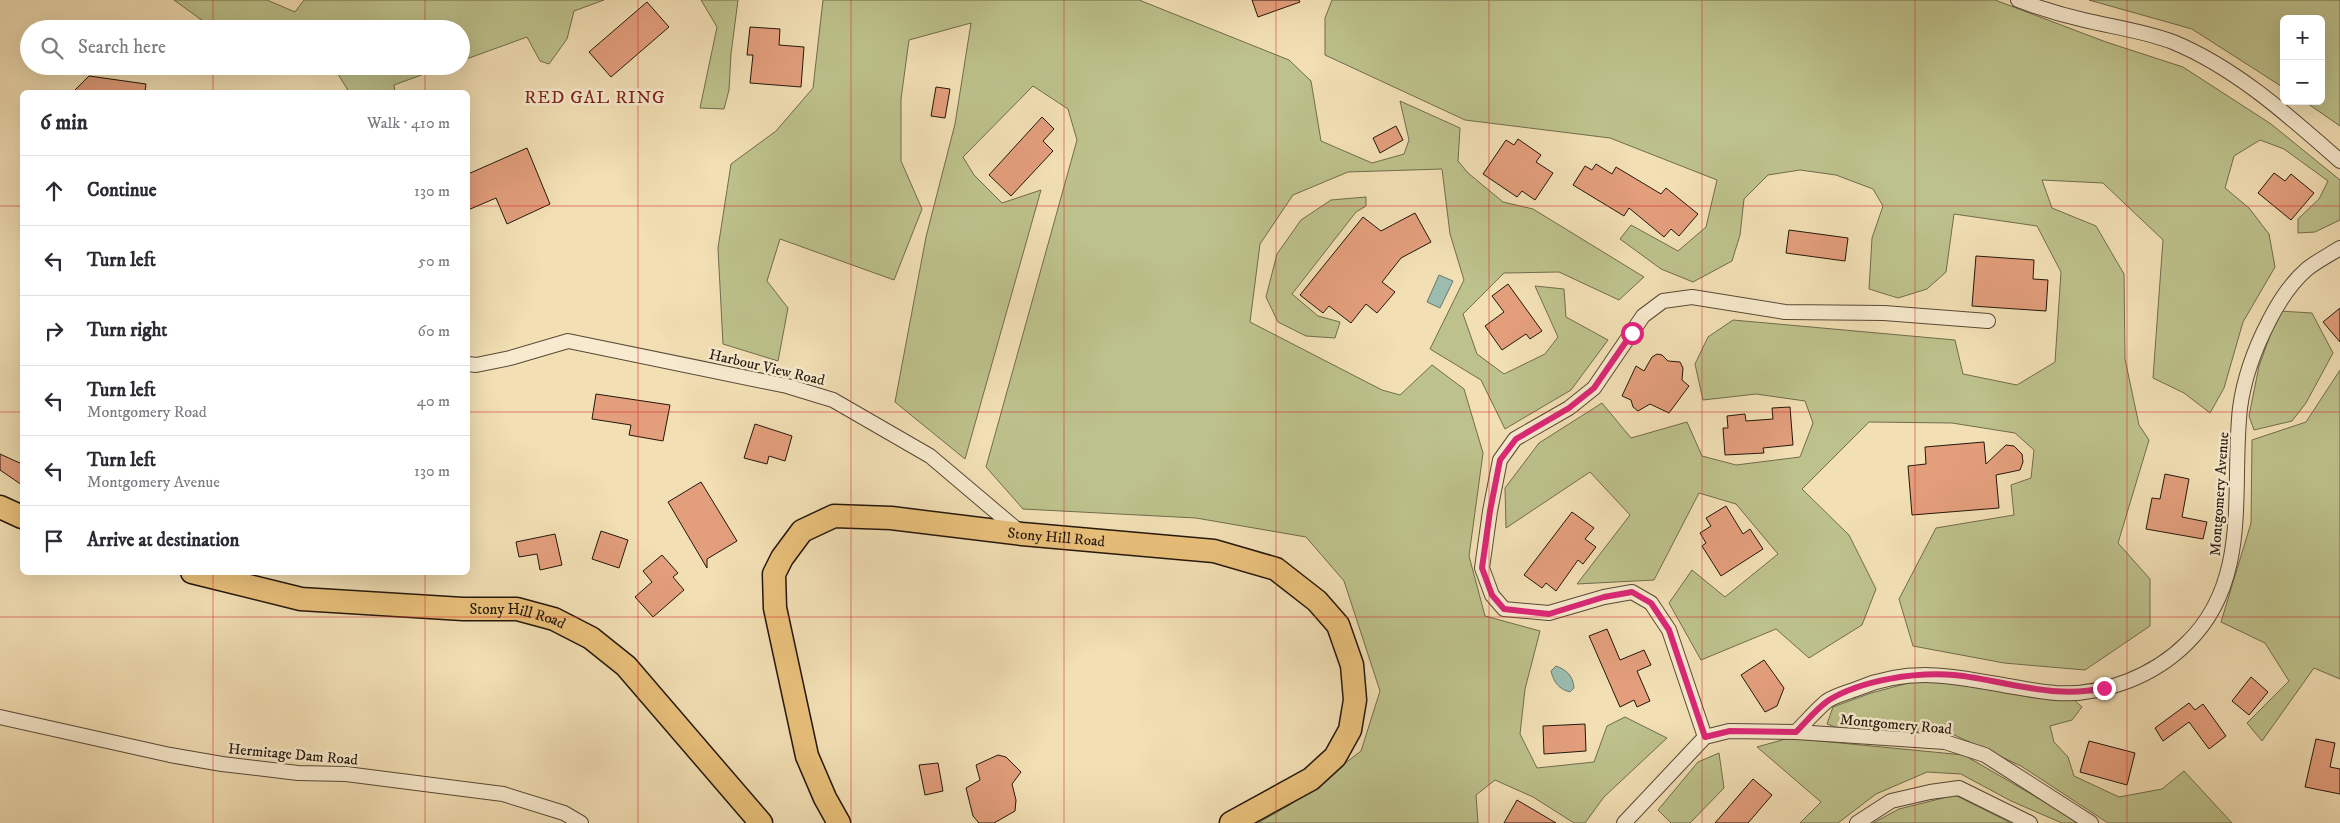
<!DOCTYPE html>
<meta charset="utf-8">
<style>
body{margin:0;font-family:"IM FELL DW Pica",serif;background:#f2f2f3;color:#2b2b33}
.controls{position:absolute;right:15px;top:15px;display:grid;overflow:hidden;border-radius:8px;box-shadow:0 5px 20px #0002}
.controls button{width:45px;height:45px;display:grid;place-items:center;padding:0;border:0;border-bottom:1px solid #e1e1e2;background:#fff;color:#2b2b33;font:25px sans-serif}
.stop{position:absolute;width:15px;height:15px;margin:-11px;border:4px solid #db2777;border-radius:50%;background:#fff}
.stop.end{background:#db2777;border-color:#fff;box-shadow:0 1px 5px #0008}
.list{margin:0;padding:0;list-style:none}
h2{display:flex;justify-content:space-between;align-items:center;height:65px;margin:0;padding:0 20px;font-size:21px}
h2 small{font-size:16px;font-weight:400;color:#7c7c81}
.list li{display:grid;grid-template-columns:32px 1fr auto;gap:15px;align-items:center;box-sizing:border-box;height:70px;padding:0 20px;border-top:1px solid #e1e1e2}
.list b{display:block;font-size:19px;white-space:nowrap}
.list p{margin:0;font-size:16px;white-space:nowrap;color:#7c7c81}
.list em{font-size:16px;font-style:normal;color:#7c7c81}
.icon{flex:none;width:28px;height:28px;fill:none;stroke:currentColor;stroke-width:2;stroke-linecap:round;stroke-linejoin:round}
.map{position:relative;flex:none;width:2340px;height:823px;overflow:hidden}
.search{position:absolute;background:#fff;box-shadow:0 5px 20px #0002;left:20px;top:20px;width:450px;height:55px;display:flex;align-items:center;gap:12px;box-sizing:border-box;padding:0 18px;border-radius:28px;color:#7c7c81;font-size:19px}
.panel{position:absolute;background:#fff;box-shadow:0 5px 20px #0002;left:20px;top:90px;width:450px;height:485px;border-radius:8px}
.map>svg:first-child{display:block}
.green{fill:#bdc18b;stroke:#706c4c}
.water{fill:#9bbcaf;stroke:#6b7a6e}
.building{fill:#e39e7c;stroke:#24170c}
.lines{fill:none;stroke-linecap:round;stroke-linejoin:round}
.minor-casing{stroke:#584936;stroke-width:16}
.primary-casing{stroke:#24170c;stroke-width:25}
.minor{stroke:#f7eace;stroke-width:14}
.primary{stroke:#e9c07a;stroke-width:22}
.route{stroke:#db2777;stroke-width:6}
.grid{fill:none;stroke:#d62828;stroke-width:1;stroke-opacity:0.55}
.labels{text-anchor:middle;stroke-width:5;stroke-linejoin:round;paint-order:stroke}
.street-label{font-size:15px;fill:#24170c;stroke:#f7eace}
.quarter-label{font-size:18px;letter-spacing:1px;fill:#7a1f14;stroke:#f7eace}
</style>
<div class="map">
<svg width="2340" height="823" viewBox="0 0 2340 823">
<rect width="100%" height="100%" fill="#f2dfb4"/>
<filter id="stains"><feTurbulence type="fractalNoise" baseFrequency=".004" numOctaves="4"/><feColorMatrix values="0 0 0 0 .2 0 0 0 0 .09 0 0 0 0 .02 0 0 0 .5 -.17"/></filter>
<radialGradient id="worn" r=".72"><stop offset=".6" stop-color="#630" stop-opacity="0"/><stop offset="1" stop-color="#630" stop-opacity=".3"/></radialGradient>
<g class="green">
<path d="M 174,0 L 267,0 L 295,12 L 304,0 L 604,0 L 574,11 L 567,39 L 549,64 L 540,61 L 527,37 L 461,61 L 461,29 L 299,29 L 297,26 L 289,29 L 214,29 Z"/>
<path d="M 701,0 L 738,0 L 731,54 L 729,90 L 724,109 L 700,108 L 717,27 Z"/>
<path d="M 823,0 L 1139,0 L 1289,60 L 1311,81 L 1321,141 L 1372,163 L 1404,154 L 1409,140 L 1400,101 L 1460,128 L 1458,161 L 1468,173 L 1503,202 L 1533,209 L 1644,277 L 1619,300 L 1559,272 L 1504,273 L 1463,314 L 1477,354 L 1504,374 L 1545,354 L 1558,337 L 1535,286 L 1564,289 L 1566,317 L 1608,340 L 1571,390 L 1505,429 L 1481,380 L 1430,349 L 1464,280 L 1450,234 L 1442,169 L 1348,172 L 1293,195 L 1260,244 L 1250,322 L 1382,390 L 1400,395 L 1432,365 L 1464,389 L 1483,453 L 1469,556 L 1485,616 L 1540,631 L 1525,689 L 1520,734 L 1537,768 L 1594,762 L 1607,726 L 1625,717 L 1667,738 L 1604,797 L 1585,823 L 1574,823 L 1533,797 L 1495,780 L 1476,795 L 1478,823 L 1258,823 L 1291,804 L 1361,751 L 1380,691 L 1344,581 L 1306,537 L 1196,518 L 1023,509 L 986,467 L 1077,140 L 1068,109 L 1033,86 L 963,157 L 974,175 L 1002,203 L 1041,190 L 965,459 L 895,402 L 926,237 L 955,124 L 971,23 L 909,40 L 901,99 L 901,161 L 922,209 L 894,280 L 780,239 L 767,281 L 788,308 L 778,361 L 723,344 L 718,248 L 731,164 L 776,131 L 813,88 Z"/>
<path d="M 1332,0 L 1995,0 L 2106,42 L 2183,67 L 2271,124 L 2340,180 L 2340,220 L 2315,232 L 2298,233 L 2298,219 L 2319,199 L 2328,181 L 2284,149 L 2260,140 L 2234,156 L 2225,188 L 2249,208 L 2269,234 L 2275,267 L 2243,322 L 2224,388 L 2210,413 L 2184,393 L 2153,378 L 2163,240 L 2103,183 L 2042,180 L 2052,208 L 2096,226 L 2124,274 L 2125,359 L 2139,425 L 2149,440 L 2118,543 L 2150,579 L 2150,626 L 2085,670 L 2004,663 L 1913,646 L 1899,599 L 1936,528 L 2014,515 L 2011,485 L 2031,478 L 2034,450 L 2015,433 L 1952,423 L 1869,422 L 1802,489 L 1849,535 L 1876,589 L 1862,625 L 1809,658 L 1776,629 L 1701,660 L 1669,603 L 1692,570 L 1725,597 L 1778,554 L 1736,504 L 1699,493 L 1654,580 L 1577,584 L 1630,515 L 1590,472 L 1506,528 L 1505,488 L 1539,443 L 1602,403 L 1631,438 L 1687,422 L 1702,456 L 1736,465 L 1800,457 L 1813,423 L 1805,401 L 1756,394 L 1703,400 L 1695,364 L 1708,337 L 1733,320 L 1955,340 L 1963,374 L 2017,385 L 2055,362 L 2061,272 L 2037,226 L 1954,214 L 1946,272 L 1927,289 L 1898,298 L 1869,289 L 1872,238 L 1883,206 L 1873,189 L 1836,175 L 1800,170 L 1768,175 L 1744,199 L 1740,235 L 1732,261 L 1693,282 L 1661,269 L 1620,239 L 1631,225 L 1678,251 L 1706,227 L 1717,180 L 1610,138 L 1465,120 L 1325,55 L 1325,18 Z"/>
<path d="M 2089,0 L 2340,0 L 2340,126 L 2304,101 L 2321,101 L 2321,19 L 2284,19 L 2284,88 L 2192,29 Z"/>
<path d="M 333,66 L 446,66 L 394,85 L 395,92 L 349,92 Z"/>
<path d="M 1366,197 L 1366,206 L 1356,212 L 1292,294 L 1318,316 L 1340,322 L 1335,338 L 1306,336 L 1278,322 L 1266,297 L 1277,254 L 1301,220 L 1331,200 Z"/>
<path d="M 2279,311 L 2312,313 L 2333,353 L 2306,403 L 2292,421 L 2254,430 L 2249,416 L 2259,366 Z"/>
<path d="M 2340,370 L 2340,679 L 2314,668 L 2262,741 L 2247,723 L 2289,681 L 2265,643 L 2221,622 L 2251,523 L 2252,440 L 2306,422 Z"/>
<path d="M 1920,680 L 2073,699 L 2082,707 L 2072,720 L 2050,726 L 2054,742 L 2068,757 L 2074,776 L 2119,797 L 2162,789 L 2184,771 L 2232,823 L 2108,823 L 2021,766 L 1948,732 L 1841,729 L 1827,724 L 1833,707 L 1871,693 Z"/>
<path d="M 1789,738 L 1964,755 L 2081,823 L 2062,823 L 2011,801 L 1961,774 L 1927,772 L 1876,794 L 1838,823 L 1800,823 L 1821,802 L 1757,747 Z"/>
<path d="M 1719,753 L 1724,788 L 1690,823 L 1671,823 L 1658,810 L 1698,762 Z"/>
<path d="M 1955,795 L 2011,823 L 1873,823 L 1899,809 Z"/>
</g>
<g class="water">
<path d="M 1439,275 L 1453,281 L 1440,308 L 1427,302 Z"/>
<path d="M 1556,666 C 1567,670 1573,676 1574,688 L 1570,692 C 1559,689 1554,683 1551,671 Z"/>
</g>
<g class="building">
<path d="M 1252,0 L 1299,0 L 1300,2 L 1258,17 Z"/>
<path d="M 647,2 L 669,27 L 611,77 L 589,52 Z"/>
<path d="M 750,27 L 780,29 L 779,45 L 804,47 L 801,87 L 750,83 L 753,55 L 747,55 Z"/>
<path d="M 89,76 L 146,84 L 145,92 L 73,92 Z"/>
<path d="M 936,87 L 950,89 L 945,118 L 931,116 Z"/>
<path d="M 1042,117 L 1054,129 L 1043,141 L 1053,151 L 1011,196 L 989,175 Z"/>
<path d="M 1396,126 L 1403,140 L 1380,153 L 1373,138 Z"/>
<path d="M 1518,139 L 1541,155 L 1536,162 L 1553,173 L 1535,200 L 1522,191 L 1517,197 L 1483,174 L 1506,140 L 1514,145 Z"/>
<path d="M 527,148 L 550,204 L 507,224 L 496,198 L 468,210 L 468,174 Z"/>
<path d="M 1596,164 L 1612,174 L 1616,167 L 1661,194 L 1666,188 L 1698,214 L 1679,236 L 1671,229 L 1664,237 L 1629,208 L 1624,216 L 1573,185 L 1585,166 L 1592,170 Z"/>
<path d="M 2274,173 L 2285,181 L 2291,174 L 2314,193 L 2291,220 L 2258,193 Z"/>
<path d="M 1415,213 L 1431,242 L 1401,258 L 1382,282 L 1395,292 L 1377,313 L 1366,304 L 1351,323 L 1329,306 L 1323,313 L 1300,295 L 1363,217 L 1381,231 Z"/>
<path d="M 1789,230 L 1848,238 L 1845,261 L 1786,253 Z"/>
<path d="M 1976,256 L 2034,260 L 2033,279 L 2048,280 L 2046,311 L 1972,306 Z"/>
<path d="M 1508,284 L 1542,331 L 1530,339 L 1526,334 L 1502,350 L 1485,326 L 1504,312 L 1492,296 Z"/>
<path d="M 2340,308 L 2340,342 L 2323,322 Z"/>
<path d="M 1657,354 L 1662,355 L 1668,361 L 1680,362 L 1683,368 L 1682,380 L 1689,386 L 1669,413 L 1650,404 L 1638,411 L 1633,407 L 1631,400 L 1622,396 L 1636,366 L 1644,371 L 1652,357 Z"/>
<path d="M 596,394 L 670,405 L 663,441 L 629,435 L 631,425 L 592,419 Z"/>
<path d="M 1790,407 L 1793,445 L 1763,448 L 1764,453 L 1725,455 L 1723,428 L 1728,428 L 1727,416 L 1745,414 L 1746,421 L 1773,419 L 1772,408 Z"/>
<path d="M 755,424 L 792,436 L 785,461 L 769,456 L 767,464 L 744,458 Z"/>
<path d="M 1984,442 L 1986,464 L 2006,445 L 2014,446 L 2022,454 L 2023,462 L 2020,470 L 1996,475 L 1999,508 L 1912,515 L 1908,466 L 1926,464 L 1925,447 Z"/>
<path d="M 0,454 L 22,464 L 22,485 L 0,470 Z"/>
<path d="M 2165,474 L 2189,479 L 2182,517 L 2207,522 L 2203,539 L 2146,529 L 2152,498 L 2160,499 Z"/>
<path d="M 701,482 L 737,541 L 707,559 L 707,568 L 668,502 Z"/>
<path d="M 1726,506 L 1743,534 L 1750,529 L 1763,549 L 1721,576 L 1702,546 L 1706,543 L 1700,533 L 1711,526 L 1706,518 Z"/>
<path d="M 1572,512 L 1594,528 L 1585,539 L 1596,547 L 1583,564 L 1578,560 L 1556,591 L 1546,583 L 1542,588 L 1524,575 Z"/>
<path d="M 601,531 L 628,540 L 619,568 L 592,559 Z"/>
<path d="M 555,534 L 562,565 L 540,570 L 537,554 L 519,557 L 516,542 Z"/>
<path d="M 662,555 L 678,573 L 673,577 L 684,590 L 653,617 L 635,597 L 652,582 L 643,571 Z"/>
<path d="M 1607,629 L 1620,660 L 1644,650 L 1651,665 L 1637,671 L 1650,701 L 1637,707 L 1634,700 L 1620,707 L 1589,636 Z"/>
<path d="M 1764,660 L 1784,688 L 1777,706 L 1765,712 L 1741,675 Z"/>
<path d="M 2251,677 L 2268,692 L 2249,715 L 2232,701 Z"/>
<path d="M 2189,703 L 2195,710 L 2203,704 L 2226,736 L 2209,749 L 2189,722 L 2163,741 L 2155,728 Z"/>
<path d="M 1585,724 L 1586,751 L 1544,754 L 1543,726 Z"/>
<path d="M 2316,739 L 2335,743 L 2330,767 L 2340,769 L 2340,794 L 2305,787 Z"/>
<path d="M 2089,741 L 2135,753 L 2127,785 L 2080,772 Z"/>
<path d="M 998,755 L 1006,757 L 1021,772 L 1012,784 L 1016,800 L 1015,811 L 994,823 L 979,823 L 973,816 L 966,788 L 980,780 L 976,765 Z"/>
<path d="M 938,763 L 943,791 L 925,795 L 919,765 Z"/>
<path d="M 1753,779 L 1772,795 L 1748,823 L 1715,823 Z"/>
<path d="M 1517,800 L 1556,823 L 1504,823 Z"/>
</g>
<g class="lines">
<g class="minor-casing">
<g id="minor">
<path d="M 2018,0 C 2039,8 2062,15 2084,20 C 2113,27 2144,31 2173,42 C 2236,68 2289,116 2340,161"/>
<path d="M 468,364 L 476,365 L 510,358 L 568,341 L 787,386 L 833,400 L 930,456 L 1021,533"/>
<path d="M 0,717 L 170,755 L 222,764 L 298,773 L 346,774 L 503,794 L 564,813 L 581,823"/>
<path d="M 1796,732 C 1806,722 1816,710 1827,701 C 1836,695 1849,692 1859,688 C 1929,659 1987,687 2056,693 C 2103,696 2154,676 2187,643 C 2252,580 2231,489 2240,408 C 2244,378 2255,348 2269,321 C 2278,303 2291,283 2307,269 C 2317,261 2329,255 2340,248"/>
<path d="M 1705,737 L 1669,630 L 1651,603 L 1632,592 L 1604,597 L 1549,613 L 1504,609 L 1492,595 L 1482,568 L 1490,511 L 1500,460 L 1515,439 L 1569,408 L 1594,388 L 1643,316 L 1663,301 L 1692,297 L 1785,312 L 1884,313 L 1988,321"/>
<path d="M 1624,823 L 1705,737 L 1729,731 L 1796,732 L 1945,742 L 1985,755 L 2091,823"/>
<path d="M 1857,823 L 1891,801 L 1930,792 L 1959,788 L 2030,823"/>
</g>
</g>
<g class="primary-casing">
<g id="primary">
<path d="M 0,507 L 22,517"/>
<path id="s1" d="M 192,572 L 301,599 L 463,609 L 517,609 L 554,619 L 591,638 L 626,666 L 761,823"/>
<path id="s2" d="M 839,823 L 825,798 L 807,756 L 775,608 L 774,574 L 782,558 L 802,531 L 834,516 L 891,518 L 1022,534 L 1214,551 L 1276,569 L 1317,601 L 1338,625 L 1352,665 L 1355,700 L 1350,730 L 1335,757 L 1311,779 L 1231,823"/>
</g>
</g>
<use href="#minor" class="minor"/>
<use href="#primary" class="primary"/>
</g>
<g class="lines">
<path class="route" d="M 1632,333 L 1594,388 L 1569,408 L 1516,439 L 1500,460 L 1490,511 L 1482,568 L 1492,595 L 1504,609 L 1549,614 L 1604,597 L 1632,592 L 1651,603 L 1669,630 L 1705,737 L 1730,731 L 1796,732 C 1806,722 1817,708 1829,700 C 1862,680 1915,672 1954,675 C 2005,680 2052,700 2104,688"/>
</g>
<path class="grid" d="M 213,0 L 213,29M 425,0 L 425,29M 638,0 L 638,823M 851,0 L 851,823M 1064,0 L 1064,823M 1276,0 L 1276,823M 1489,0 L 1489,823M 1702,0 L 1702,823M 1915,0 L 1915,823M 2127,0 L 2127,823M 213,66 L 213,92M 425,66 L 425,92M 0,206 L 22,206M 468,206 L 2340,206M 0,412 L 22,412M 468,412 L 2340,412M 213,572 L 213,823M 425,572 L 425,823M 0,617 L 2340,617"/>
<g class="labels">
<g class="street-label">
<text transform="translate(767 367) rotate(13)" y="5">Harbour View Road</text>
<text transform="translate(2219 494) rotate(-86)" y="5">Montgomery Avenue</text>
<text dy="5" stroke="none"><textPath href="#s2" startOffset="570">Stony Hill Road</textPath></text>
<text dy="5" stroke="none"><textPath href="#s1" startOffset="330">Stony Hill Road</textPath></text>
<text transform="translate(1896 724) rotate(5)" y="5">Montgomery Road</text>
<text transform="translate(293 754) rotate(5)" y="5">Hermitage Dam Road</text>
</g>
<g class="quarter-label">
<text x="595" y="103">RED GAL RING</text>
</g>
</g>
<rect width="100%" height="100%" filter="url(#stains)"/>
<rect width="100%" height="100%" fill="url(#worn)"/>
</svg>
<div class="controls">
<button>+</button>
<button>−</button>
</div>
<div class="stop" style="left:1632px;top:333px"></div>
<div class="stop end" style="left:2104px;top:688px"></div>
<div class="search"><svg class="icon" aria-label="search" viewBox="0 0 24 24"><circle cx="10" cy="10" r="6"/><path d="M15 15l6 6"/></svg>Search here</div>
<section class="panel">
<h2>6 min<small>Walk · 410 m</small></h2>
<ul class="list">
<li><svg class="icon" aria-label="ahead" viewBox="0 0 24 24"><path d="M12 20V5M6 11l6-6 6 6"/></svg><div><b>Continue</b></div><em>130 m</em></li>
<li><svg class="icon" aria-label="left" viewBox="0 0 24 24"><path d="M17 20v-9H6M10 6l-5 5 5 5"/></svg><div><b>Turn left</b></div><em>50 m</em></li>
<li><svg class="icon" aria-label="right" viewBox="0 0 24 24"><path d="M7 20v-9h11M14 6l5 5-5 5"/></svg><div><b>Turn right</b></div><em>60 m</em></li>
<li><svg class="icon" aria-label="left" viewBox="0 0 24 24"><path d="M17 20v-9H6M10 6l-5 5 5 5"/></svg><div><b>Turn left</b><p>Montgomery Road</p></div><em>40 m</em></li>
<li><svg class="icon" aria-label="left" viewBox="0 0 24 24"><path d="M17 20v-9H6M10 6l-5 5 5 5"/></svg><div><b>Turn left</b><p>Montgomery Avenue</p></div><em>130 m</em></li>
<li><svg class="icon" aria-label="arrive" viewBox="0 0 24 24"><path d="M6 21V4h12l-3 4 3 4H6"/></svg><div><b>Arrive at destination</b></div></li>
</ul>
</section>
</div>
